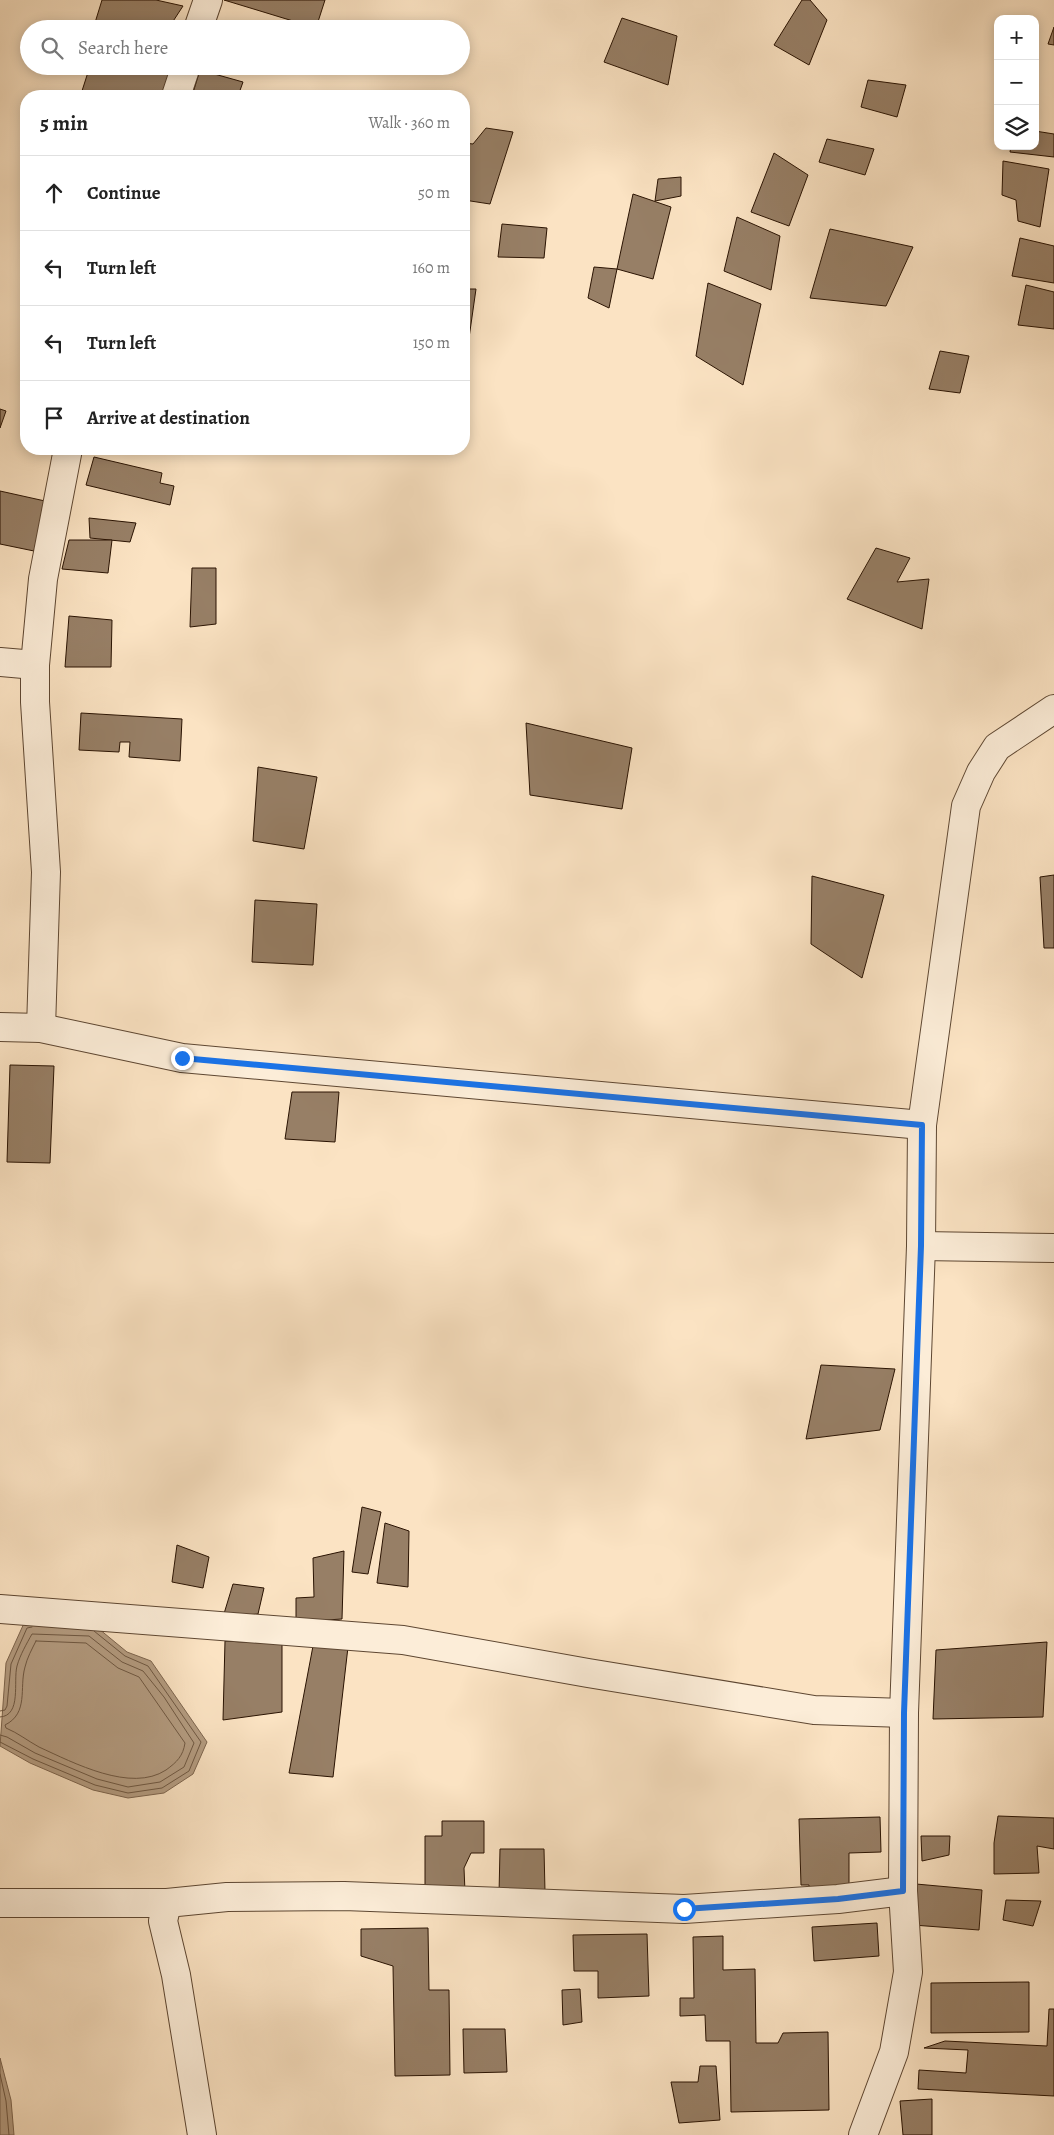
<!DOCTYPE html>
<meta charset="utf-8">
<style>
body{margin:0;font-family:Alegreya,serif;background:#f2f2f2;color:#222}
.controls{position:absolute;right:15px;top:15px;display:grid;overflow:hidden;border-radius:10px;box-shadow:0 2px 12px #0003}
.controls button{width:45px;height:45px;display:grid;place-items:center;padding:0;border:0;border-bottom:1px solid #e0e0e0;background:#fff;color:#222;font:25px sans-serif}
.stop{position:absolute;width:15px;height:15px;margin:-11px;border:4px solid #1a73e8;border-radius:50%;background:#fff}
.stop.end{background:#1a73e8;border-color:#fff;box-shadow:0 1px 5px #0008}
.list{margin:0;padding:0;list-style:none}
h2{display:flex;justify-content:space-between;align-items:center;height:65px;margin:0;padding:0 20px;font-size:21px}
h2 small{font-size:16px;font-weight:400;color:#767676}
.list li{display:grid;grid-template-columns:32px 1fr auto;gap:15px;align-items:center;box-sizing:border-box;height:75px;padding:0 20px;border-top:1px solid #e0e0e0}
.list b{display:block;font-size:19px;white-space:nowrap}
.list em{font-size:16px;font-style:normal;color:#767676}
.icon{flex:none;width:28px;height:28px;fill:none;stroke:currentColor;stroke-width:2;stroke-linecap:round;stroke-linejoin:round}
.map{position:relative;flex:none;width:1054px;height:2135px;overflow:hidden}
.search{position:absolute;background:#fff;box-shadow:0 2px 12px #0003;left:20px;top:20px;width:450px;height:55px;display:flex;align-items:center;gap:12px;box-sizing:border-box;padding:0 18px;border-radius:28px;color:#767676;font-size:19px}
.panel{position:absolute;background:#fff;box-shadow:0 2px 12px #0003;left:20px;top:90px;width:450px;height:365px;border-radius:20px}
.map>svg:first-child{display:block}
.water{fill:#b49c81;stroke:#7d654e}
.lines{fill:none;stroke-linecap:round;stroke-linejoin:round}
.shore{stroke:#6f5842;stroke-width:1}
.building{fill:#977f66;stroke:#2a1302}
.minor-casing{stroke:#5e4732;stroke-width:30}
.tertiary-casing{stroke:#5e4732;stroke-width:30}
.minor{stroke:#fcedd8;stroke-width:28}
.tertiary{stroke:#fcedd8;stroke-width:28}
.route{stroke:#1a73e8;stroke-width:6}
</style>
<div class="map">
<svg width="1054" height="2135" viewBox="0 0 1054 2135">
<rect width="100%" height="100%" fill="#fbe3c3"/>
<filter id="stains"><feTurbulence type="fractalNoise" baseFrequency=".004" numOctaves="4"/><feColorMatrix values="0 0 0 0 .2 0 0 0 0 .09 0 0 0 0 .02 0 0 0 .5 -.17"/></filter>
<radialGradient id="worn" r=".72"><stop offset=".6" stop-color="#630" stop-opacity="0"/><stop offset="1" stop-color="#630" stop-opacity=".3"/></radialGradient>
<g class="water">
<path d="M 25,1621 L 93,1624 L 127,1652 L 151,1661 L 207,1742 L 193,1774 L 164,1793 L 128,1798 L 93,1790 L 30,1763 L 0,1746 L 6,1663 Z"/>
<path d="M 0,2058 L 11,2100 L 14,2135 L 0,2135 Z"/>
</g>
<g class="lines">
<g class="shore">
<path d="M 36,1641 L 86,1643 L 118,1668 L 139,1677 L 185,1743 C 183,1756 177,1762 166,1770 C 131,1793 74,1763 39,1747 C 28,1741 18,1733 6,1728 L 5,1725 C 29,1713 19,1688 25,1667 C 27,1658 32,1649 36,1641 Z"/>
<path d="M 0,1711 L 5,1710 L 7,1706 L 11,1664 L 27,1628 L 32,1627"/>
<path d="M 0,1717 C 22,1716 13,1681 17,1666 C 20,1655 27,1643 32,1634 L 89,1636 L 122,1662 L 143,1671 L 164,1697 L 194,1743 L 184,1767 L 160,1782 L 128,1787 L 97,1779 L 35,1753 L 7,1737 L 0,1735"/>
<path d="M 0,1742 L 33,1759 L 95,1785 L 128,1793 L 162,1788 L 189,1771 L 201,1742 L 148,1666 L 125,1656 L 94,1631"/>
<path d="M 0,2074 L 6,2101 L 9,2135"/>
</g>
</g>
<g class="building">
<path d="M 102,0 L 156,0 L 183,6 L 168,29 L 113,29 L 94,26 Z"/>
<path d="M 224,0 L 325,0 L 316,28 Z"/>
<path d="M 802,0 L 810,0 L 827,20 L 809,65 L 774,45 Z"/>
<path d="M 622,18 L 677,36 L 668,85 L 604,62 Z"/>
<path d="M 1054,27 L 1054,45 L 1048,44 Z"/>
<path d="M 90,66 L 172,66 L 163,96 L 87,96 L 81,94 Z"/>
<path d="M 200,70 L 243,82 L 238,96 L 192,96 Z"/>
<path d="M 868,80 L 906,85 L 897,117 L 861,107 Z"/>
<path d="M 486,128 L 513,132 L 490,204 L 464,200 L 464,143 L 473,144 Z"/>
<path d="M 1035,131 L 1054,134 L 1054,157 L 1010,152 L 1011,146 L 1035,146 Z"/>
<path d="M 827,139 L 874,149 L 865,175 L 819,162 Z"/>
<path d="M 774,153 L 808,175 L 789,226 L 751,212 Z"/>
<path d="M 1003,161 L 1049,169 L 1040,227 L 1018,221 L 1016,200 L 1002,195 Z"/>
<path d="M 681,177 L 681,196 L 655,201 L 658,179 Z"/>
<path d="M 633,194 L 671,207 L 653,279 L 617,269 Z"/>
<path d="M 737,217 L 780,236 L 771,290 L 724,271 Z"/>
<path d="M 502,224 L 547,228 L 544,258 L 498,257 Z"/>
<path d="M 830,229 L 913,247 L 886,306 L 810,298 Z"/>
<path d="M 1020,238 L 1054,246 L 1054,283 L 1012,276 Z"/>
<path d="M 594,267 L 617,269 L 609,308 L 588,298 Z"/>
<path d="M 708,283 L 761,304 L 743,385 L 696,356 Z"/>
<path d="M 1026,285 L 1054,292 L 1054,329 L 1018,325 Z"/>
<path d="M 464,289 L 476,289 L 464,373 Z"/>
<path d="M 940,351 L 969,356 L 960,393 L 929,389 Z"/>
<path d="M 0,409 L 6,411 L 0,428 Z"/>
<path d="M 94,457 L 162,473 L 160,483 L 174,486 L 170,505 L 86,485 Z"/>
<path d="M 0,491 L 45,501 L 34,551 L 0,544 Z"/>
<path d="M 89,518 L 136,523 L 130,542 L 90,538 Z"/>
<path d="M 69,540 L 112,540 L 108,573 L 62,569 Z"/>
<path d="M 876,548 L 910,558 L 897,582 L 929,579 L 922,629 L 847,599 Z"/>
<path d="M 192,568 L 216,568 L 216,624 L 190,627 Z"/>
<path d="M 69,616 L 112,620 L 111,667 L 65,667 Z"/>
<path d="M 81,713 L 182,719 L 180,761 L 129,757 L 130,742 L 120,742 L 119,752 L 79,750 Z"/>
<path d="M 526,723 L 632,748 L 622,809 L 530,795 Z"/>
<path d="M 258,767 L 317,777 L 304,849 L 253,841 Z"/>
<path d="M 1054,875 L 1054,948 L 1044,948 L 1040,877 Z"/>
<path d="M 812,876 L 884,895 L 862,978 L 811,944 Z"/>
<path d="M 255,900 L 317,904 L 313,965 L 252,962 Z"/>
<path d="M 10,1065 L 54,1066 L 50,1163 L 7,1162 Z"/>
<path d="M 292,1092 L 339,1092 L 335,1142 L 285,1139 Z"/>
<path d="M 821,1365 L 895,1369 L 880,1430 L 806,1439 Z"/>
<path d="M 362,1507 L 381,1512 L 368,1574 L 352,1572 Z"/>
<path d="M 385,1523 L 409,1531 L 408,1587 L 377,1583 Z"/>
<path d="M 177,1545 L 209,1557 L 203,1588 L 172,1582 Z"/>
<path d="M 344,1551 L 342,1619 L 296,1622 L 296,1598 L 314,1597 L 313,1558 Z"/>
<path d="M 233,1584 L 264,1588 L 258,1614 L 223,1617 Z"/>
<path d="M 225,1641 L 282,1644 L 282,1712 L 223,1720 Z"/>
<path d="M 1047,1642 L 1043,1717 L 933,1719 L 936,1650 Z"/>
<path d="M 313,1646 L 348,1647 L 333,1777 L 289,1773 Z"/>
<path d="M 998,1816 L 1054,1818 L 1054,1849 L 1037,1846 L 1039,1873 L 994,1874 L 994,1843 Z"/>
<path d="M 880,1817 L 881,1852 L 849,1853 L 849,1885 L 827,1886 L 830,1893 L 809,1894 L 809,1885 L 801,1885 L 799,1819 Z"/>
<path d="M 442,1821 L 484,1821 L 484,1853 L 471,1853 L 464,1868 L 465,1892 L 425,1892 L 425,1836 L 442,1836 Z"/>
<path d="M 921,1836 L 950,1836 L 949,1855 L 922,1861 Z"/>
<path d="M 500,1849 L 544,1849 L 545,1892 L 499,1894 Z"/>
<path d="M 916,1884 L 982,1890 L 979,1930 L 913,1925 Z"/>
<path d="M 1006,1900 L 1041,1901 L 1033,1926 L 1003,1920 Z"/>
<path d="M 877,1923 L 879,1956 L 814,1961 L 812,1927 Z"/>
<path d="M 428,1928 L 429,1990 L 449,1990 L 450,2075 L 395,2076 L 393,1966 L 361,1956 L 361,1929 Z"/>
<path d="M 647,1934 L 649,1996 L 598,1998 L 598,1971 L 574,1971 L 573,1935 Z"/>
<path d="M 723,1936 L 723,1970 L 755,1969 L 756,2043 L 778,2043 L 783,2033 L 828,2032 L 829,2110 L 731,2112 L 730,2041 L 706,2041 L 705,2015 L 680,2016 L 680,1998 L 694,1998 L 693,1937 Z"/>
<path d="M 1029,1982 L 1029,2032 L 931,2033 L 931,1983 Z"/>
<path d="M 580,1989 L 582,2022 L 563,2025 L 562,1990 Z"/>
<path d="M 1049,2009 L 1054,2009 L 1054,2096 L 918,2089 L 919,2070 L 966,2073 L 968,2050 L 924,2048 L 945,2041 L 1047,2046 Z"/>
<path d="M 463,2029 L 505,2029 L 507,2072 L 464,2073 Z"/>
<path d="M 700,2066 L 716,2066 L 720,2120 L 679,2123 L 671,2082 L 698,2082 Z"/>
<path d="M 932,2099 L 932,2135 L 903,2135 L 900,2101 Z"/>
</g>
<g class="lines">
<g class="minor-casing">
<g id="minor">
<path d="M 198,29 L 208,0"/>
<path d="M 176,96 L 186,66"/>
<path d="M 0,662 L 35,665"/>
<path d="M 41,1028 L 46,872 L 35,702 L 35,665 L 43,579 L 68,449"/>
<path d="M 921,1246 L 1054,1248"/>
<path d="M 0,1609 L 403,1640 L 588,1673 L 814,1710 L 904,1713"/>
<path d="M 0,1903 L 167,1903"/>
<path d="M 202,2135 L 176,1975 L 163,1921 L 167,1903 L 227,1897 L 344,1896 L 684,1909 L 838,1899 L 903,1891"/>
</g>
</g>
<g class="tertiary-casing">
<g id="tertiary">
<path d="M 0,1027 L 41,1028 L 182,1058 L 922,1125"/>
<path d="M 863,2135 L 894,2052 L 908,1972 L 903,1891 L 904,1713 L 921,1246 L 922,1125 L 966,806 L 981,772 L 997,747 L 1054,709"/>
</g>
</g>
<use href="#minor" class="minor"/>
<use href="#tertiary" class="tertiary"/>
</g>
<g class="lines">
<path class="route" d="M 182,1058 L 922,1125 L 921,1246 L 904,1713 L 903,1891 L 838,1899 L 684,1909"/>
</g>
<rect width="100%" height="100%" filter="url(#stains)"/>
<rect width="100%" height="100%" fill="url(#worn)"/>
</svg>
<div class="controls">
<button>+</button>
<button>−</button>
<button><svg class="icon" aria-label="layers" viewBox="0 0 24 24"><path d="M12 4l9 5-9 5-9-5zM3 14l9 5 9-5"/></svg></button>
</div>
<div class="stop" style="left:684px;top:1909px"></div>
<div class="stop end" style="left:182px;top:1058px"></div>
<div class="search"><svg class="icon" aria-label="search" viewBox="0 0 24 24"><circle cx="10" cy="10" r="6"/><path d="M15 15l6 6"/></svg>Search here</div>
<section class="panel">
<h2>5 min<small>Walk · 360 m</small></h2>
<ul class="list">
<li><svg class="icon" aria-label="ahead" viewBox="0 0 24 24"><path d="M12 20V5M6 11l6-6 6 6"/></svg><div><b>Continue</b></div><em>50 m</em></li>
<li><svg class="icon" aria-label="left" viewBox="0 0 24 24"><path d="M17 20v-9H6M10 6l-5 5 5 5"/></svg><div><b>Turn left</b></div><em>160 m</em></li>
<li><svg class="icon" aria-label="left" viewBox="0 0 24 24"><path d="M17 20v-9H6M10 6l-5 5 5 5"/></svg><div><b>Turn left</b></div><em>150 m</em></li>
<li><svg class="icon" aria-label="arrive" viewBox="0 0 24 24"><path d="M6 21V4h12l-3 4 3 4H6"/></svg><div><b>Arrive at destination</b></div></li>
</ul>
</section>
</div>
